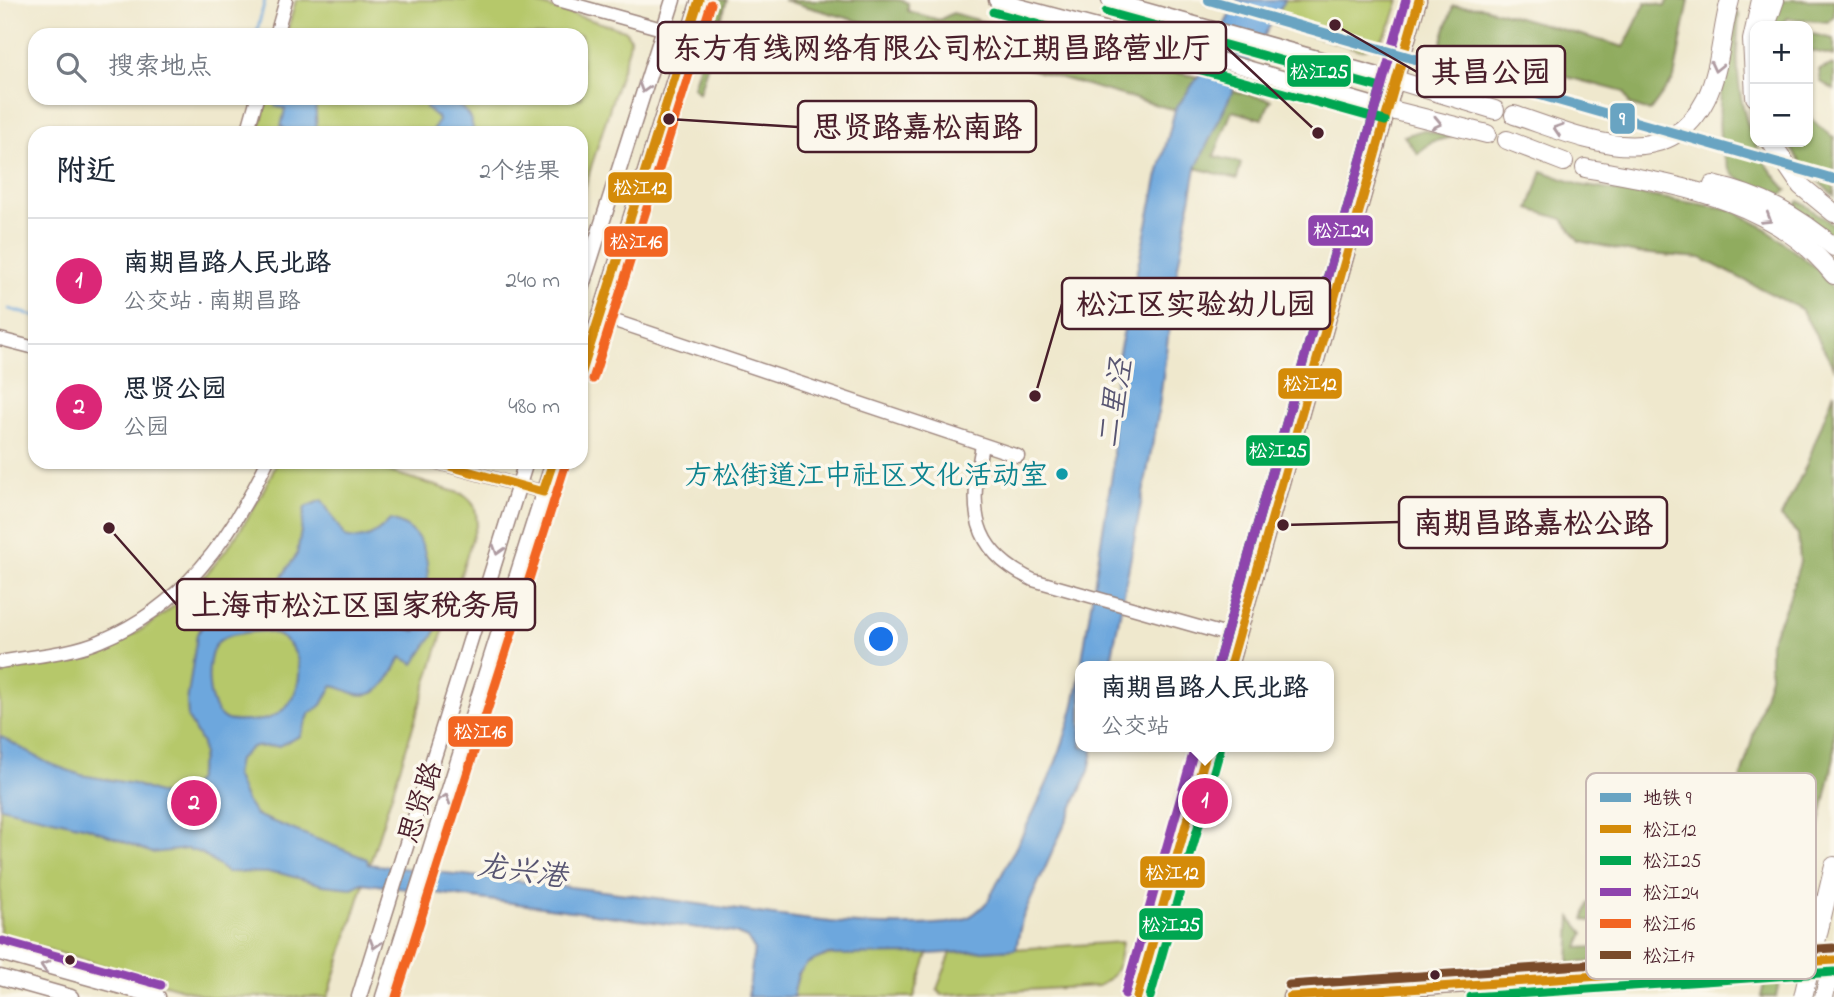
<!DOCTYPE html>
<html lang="zh">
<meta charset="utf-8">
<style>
body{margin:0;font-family:"Indie Flower","LXGW WenKai TC",sans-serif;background:#f6f6f7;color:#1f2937}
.controls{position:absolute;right:21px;top:21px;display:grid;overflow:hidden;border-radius:14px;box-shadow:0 2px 5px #0004}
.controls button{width:63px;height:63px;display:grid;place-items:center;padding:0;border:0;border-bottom:2px solid #e0e1e3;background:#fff;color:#1f2937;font:35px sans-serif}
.you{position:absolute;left:882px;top:640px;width:24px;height:24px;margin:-18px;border:5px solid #fff;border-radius:50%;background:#1a73e8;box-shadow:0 0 0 10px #1a73e833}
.badge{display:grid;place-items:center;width:46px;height:46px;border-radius:50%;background:#db2777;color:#fff;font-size:23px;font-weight:700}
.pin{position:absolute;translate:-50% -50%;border:4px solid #fff;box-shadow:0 2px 7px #0006}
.popup{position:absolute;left:1075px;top:661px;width:259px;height:91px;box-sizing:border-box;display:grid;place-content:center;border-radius:14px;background:#fff;filter:drop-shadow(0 2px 5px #0005);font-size:23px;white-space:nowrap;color:#747a83}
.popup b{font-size:26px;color:#1f2937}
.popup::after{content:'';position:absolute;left:50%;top:100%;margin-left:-14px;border:14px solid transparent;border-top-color:#fff}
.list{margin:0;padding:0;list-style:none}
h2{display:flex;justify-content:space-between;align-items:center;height:91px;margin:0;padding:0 28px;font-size:30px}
h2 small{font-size:23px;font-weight:400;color:#747a83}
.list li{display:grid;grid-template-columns:46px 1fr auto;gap:21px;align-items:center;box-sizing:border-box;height:126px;padding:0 28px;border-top:2px solid #e0e1e3}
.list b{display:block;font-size:26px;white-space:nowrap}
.list p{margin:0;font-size:23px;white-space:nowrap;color:#747a83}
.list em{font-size:23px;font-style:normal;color:#747a83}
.icon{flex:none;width:38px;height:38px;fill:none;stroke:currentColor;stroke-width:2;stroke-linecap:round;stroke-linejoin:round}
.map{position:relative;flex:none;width:1834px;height:997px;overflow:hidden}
.search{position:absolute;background:#fff;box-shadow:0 2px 5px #0004;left:28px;top:28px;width:560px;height:77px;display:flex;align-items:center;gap:18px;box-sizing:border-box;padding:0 24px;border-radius:21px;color:#747a83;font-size:26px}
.panel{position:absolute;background:#fff;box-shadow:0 2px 5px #0004;left:28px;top:126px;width:560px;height:343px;border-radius:21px}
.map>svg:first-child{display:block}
.green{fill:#b6c86b;stroke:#80744b;stroke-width:2}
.forest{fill:#90ac5f;stroke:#6d6645;stroke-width:2}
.water{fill:#6da7dd;stroke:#5c6384;stroke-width:2;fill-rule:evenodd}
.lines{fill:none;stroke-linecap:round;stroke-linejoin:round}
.stream{stroke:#6da7dd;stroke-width:2.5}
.minor-casing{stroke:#9c847c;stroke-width:15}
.major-casing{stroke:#9c847c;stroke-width:17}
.highway-casing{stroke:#9c847c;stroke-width:20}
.minor{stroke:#fff;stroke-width:12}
.major{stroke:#fff;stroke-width:14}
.highway{stroke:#fff;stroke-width:18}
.highway-bridge-casing{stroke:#9c847c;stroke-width:20;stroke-linecap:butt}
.highway-bridge{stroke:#fff;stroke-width:18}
.bus-1-casing{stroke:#fbf7ec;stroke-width:14}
.bus-2-casing{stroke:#fbf7ec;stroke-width:14}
.bus-3-casing{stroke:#fbf7ec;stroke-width:14}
.bus-4-casing{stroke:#fbf7ec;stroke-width:14}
.bus-5-casing{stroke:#fbf7ec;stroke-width:14}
.bus-1{stroke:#d48b09;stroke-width:9}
.bus-2{stroke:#00a651;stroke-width:9}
.bus-3{stroke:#8e44ad;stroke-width:9}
.bus-4{stroke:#f26522;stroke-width:9}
.bus-5{stroke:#7a4b2a;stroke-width:9}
.metro-1-casing{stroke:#fbf7ec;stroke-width:16}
.metro-1{stroke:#69a4c2;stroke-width:10}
.oneway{stroke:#ae9aa0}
.culture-dot{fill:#0f9aa8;stroke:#fbf7ec;stroke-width:2.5}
.bus-dot{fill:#4a1f2b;stroke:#fbf7ec;stroke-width:2.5}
.labels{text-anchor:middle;stroke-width:7;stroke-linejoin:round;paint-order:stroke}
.culture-label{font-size:28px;fill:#0d838f;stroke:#fbf7ec;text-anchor:end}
.street-label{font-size:28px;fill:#4a1f2b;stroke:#fbf7ec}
.water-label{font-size:30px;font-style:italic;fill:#585572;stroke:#fbf7ec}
.key{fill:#fbf7ec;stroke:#c6b6b2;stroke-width:2}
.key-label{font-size:19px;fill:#4a1f2b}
.leader{fill:none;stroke:#4a1f2b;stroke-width:2.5}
.callout-dot{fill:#4a1f2b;stroke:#fbf7ec;stroke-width:2.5}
.callout{fill:#fbf7ec;stroke:#4a1f2b;stroke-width:2.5}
.callout-label{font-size:30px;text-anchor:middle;font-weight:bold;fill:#4a1f2b}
.line-badge{stroke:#fbf7ec;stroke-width:2.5}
.badge-label{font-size:19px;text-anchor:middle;font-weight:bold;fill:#fff}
</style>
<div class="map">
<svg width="1834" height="997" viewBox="0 0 1834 997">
<rect width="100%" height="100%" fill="#fbf7ec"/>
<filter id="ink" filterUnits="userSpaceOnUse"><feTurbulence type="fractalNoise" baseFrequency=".0143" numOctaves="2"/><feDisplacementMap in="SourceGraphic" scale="14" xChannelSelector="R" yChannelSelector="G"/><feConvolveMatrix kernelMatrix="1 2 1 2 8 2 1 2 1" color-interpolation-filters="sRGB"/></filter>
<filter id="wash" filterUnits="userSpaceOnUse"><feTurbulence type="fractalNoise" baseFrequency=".00686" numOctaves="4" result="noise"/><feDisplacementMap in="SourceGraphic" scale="28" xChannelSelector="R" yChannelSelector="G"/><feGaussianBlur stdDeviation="1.57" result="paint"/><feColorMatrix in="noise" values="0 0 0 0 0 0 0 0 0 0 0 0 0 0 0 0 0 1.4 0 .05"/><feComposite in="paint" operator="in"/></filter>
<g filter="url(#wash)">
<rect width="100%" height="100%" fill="#efe8cd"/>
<g class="green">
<path d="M 296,0 L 524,0 L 625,30 L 630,38 L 629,47 L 581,199 L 581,133 L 258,133 L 268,98 L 581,98 L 581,35 L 286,35 Z"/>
<path d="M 1283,0 L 1399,0 C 1392,22 1386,45 1361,50 L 1274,24 Z"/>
<path d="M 277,462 L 358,462 L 462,494 C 475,501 476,509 477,523 L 328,997 L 210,997 L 0,936 L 0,670 C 23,667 52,668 74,661 C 171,631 237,552 277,462 Z"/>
<path d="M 1122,942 C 1119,962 1118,977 1098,986 L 942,995 L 937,989 L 951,953 Z"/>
<path d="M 928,954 L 914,997 L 793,997 C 796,985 797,970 808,963 C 829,947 901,955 928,954 Z"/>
</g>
<g class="forest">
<path d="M 719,0 L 727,0 L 699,93 L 693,87 Z"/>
<path d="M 783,0 L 899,0 L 908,3 L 908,11 L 939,20 L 953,13 L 1014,30 L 1018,39 L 1039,46 L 1056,38 L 1088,53 L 1094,50 L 1101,57 L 1198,77 L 1175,110 Z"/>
<path d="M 1669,0 L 1689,0 L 1674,78 L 1650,111 L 1630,105 L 1624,92 L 1480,54 L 1474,58 L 1461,57 L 1453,63 L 1436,59 L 1453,6 L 1483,7 L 1624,47 L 1646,2 L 1665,6 Z"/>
<path d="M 1778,0 L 1834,0 L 1834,17 L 1828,22 L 1787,18 L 1780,26 L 1770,26 Z"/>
<path d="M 1732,12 L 1739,14 C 1733,79 1740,141 1787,190 L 1782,195 C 1769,190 1742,184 1733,174 C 1705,141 1728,53 1732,12 Z"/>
<path d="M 1808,33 L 1834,39 L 1834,56 L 1808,50 Z"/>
<path d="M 1831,65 L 1834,66 L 1834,90 L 1821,82 L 1819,70 Z"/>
<path d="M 1232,91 L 1271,100 L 1262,119 L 1232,111 L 1214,156 L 1241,163 L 1237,179 L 1196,168 Z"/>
<path d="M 1808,112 L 1812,120 L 1834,138 L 1834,196 L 1803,166 L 1787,142 L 1808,142 Z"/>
<path d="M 1423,130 L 1452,137 L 1431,142 L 1418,154 L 1404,136 Z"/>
<path d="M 1542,171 L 1580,185 L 1730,209 L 1762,226 L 1816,268 L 1834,291 L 1834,367 L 1801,309 L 1701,258 L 1637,253 L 1579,241 L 1563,219 L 1529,209 Z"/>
<path d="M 1799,201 L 1834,225 L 1834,242 L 1794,207 Z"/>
<path d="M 1834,392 L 1834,757 L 1793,951 L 1569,963 L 1571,917 L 1584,933 L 1578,948 L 1775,938 L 1775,925 L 1755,917 L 1717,914 L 1650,921 L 1617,930 L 1584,919 L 1589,903 L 1706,900 L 1770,676 L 1770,642 L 1788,602 L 1800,562 L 1798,534 L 1781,517 L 1806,466 Z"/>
<path d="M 1779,983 L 1776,997 L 1761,997 L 1764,984 Z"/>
</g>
<g class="water">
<path d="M 1237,0 L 1285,0 L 1235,86 L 1196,168 L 1175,283 L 1158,415 L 1110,666 L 1081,666 L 1113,468 L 1113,412 L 1118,357 L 1157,179 L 1175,110 L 1198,77 Z"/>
<path d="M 277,98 L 315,98 L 317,133 L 283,133 L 284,128 L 281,127 L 285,109 L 275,106 Z"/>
<path d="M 427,98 C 451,98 471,106 474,133 L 431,133 L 438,122 L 437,117 L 426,108 Z"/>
<path d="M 322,500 L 345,537 C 364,543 377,534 390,520 C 427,529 430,562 427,593 L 410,586 L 392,594 L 388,607 L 395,625 L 416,631 L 425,619 L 437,615 L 442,622 L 414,664 L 401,657 C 391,677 379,702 353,693 C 344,690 341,687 332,686 L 322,705 L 310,713 L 300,736 L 279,746 L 252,747 L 238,760 L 235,775 L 246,801 L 256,815 L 367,859 L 368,864 C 466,876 565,885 663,899 C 758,912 851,932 948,923 C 966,921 976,914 988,901 C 1027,825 1070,753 1081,667 L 1081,747 L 1094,747 L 1089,771 L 1022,919 L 1016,949 L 928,954 L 826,955 L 808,963 L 798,974 L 793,997 L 748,997 L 754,949 L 747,938 L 735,933 L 362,883 L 352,888 L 323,885 L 279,873 L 227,872 L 201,853 L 187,849 L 152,853 L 87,827 L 0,807 L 0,736 L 48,763 L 81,775 L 134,784 L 168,797 L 183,794 L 196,781 L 203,755 L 202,744 L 188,718 L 187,702 L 197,634 L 211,614 L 269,596 L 297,554 L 305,507 ZM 264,631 C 319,640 306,724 249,721 C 243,721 233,722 227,720 C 205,712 204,658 217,643 C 227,632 251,633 264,631 Z"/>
</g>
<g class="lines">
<g class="stream">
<path d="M 256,35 L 265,0"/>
<path d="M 9,309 L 35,316"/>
</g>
</g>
</g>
<g filter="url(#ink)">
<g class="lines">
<g class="minor-casing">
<g id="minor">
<path d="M 558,0 L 662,29"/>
<path d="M 276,35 L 286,0"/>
<path d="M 247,133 L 257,98"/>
<path d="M 600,316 L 1018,456"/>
<path d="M 0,339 L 35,348"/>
<path d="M 982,445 C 970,508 969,550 1033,580 L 1238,638"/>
<path d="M 435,462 L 543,492"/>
<path d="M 0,662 C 32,656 69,654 100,641 C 182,607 230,540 267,462"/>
</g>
</g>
<g class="major-casing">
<g id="major">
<path d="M 996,0 L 1206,56 L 1388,109"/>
<path d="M 1109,0 L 1396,80"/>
<path d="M 581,289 L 673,0"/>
<path d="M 581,375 L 699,0"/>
<path d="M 1230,666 L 1419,0"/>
<path d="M 0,953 L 158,997"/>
<path d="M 0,977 L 71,997"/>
<path d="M 359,997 L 526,462"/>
<path d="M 383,997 L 553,462"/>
<path d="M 1137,997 L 1208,747"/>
<path d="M 1290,997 L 1819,961"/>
</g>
</g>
<g class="highway-casing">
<g id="highway">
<path d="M 1766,26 L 1775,0"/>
<path d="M 1396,80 L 1495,110"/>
<path d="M 1755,97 L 1752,40 L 1761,0"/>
<path d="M 1388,109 L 1487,134"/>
<path d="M 1514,115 C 1577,135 1665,180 1706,99 C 1721,69 1721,32 1730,0"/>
<path d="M 1507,140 L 1564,162"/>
<path d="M 1771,142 L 1801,186 L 1834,213"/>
<path d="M 1585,168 C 1676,185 1773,198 1834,275"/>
<path d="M 1713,185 C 1761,196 1797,215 1834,247"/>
<path d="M 1820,925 L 1834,866"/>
</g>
</g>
<use href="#minor" class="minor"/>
<use href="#major" class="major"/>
<use href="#highway" class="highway"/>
<g class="highway-bridge-casing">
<g id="highway-bridge">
<path d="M 1803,997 L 1820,925"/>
<path d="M 1824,997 L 1834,954"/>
</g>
</g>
<use href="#highway-bridge" class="highway-bridge"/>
<g class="bus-1-casing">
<g id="bus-1">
<path d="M 581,375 L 699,0"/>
<path d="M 435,462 L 543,492 L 553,462"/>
<path d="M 1230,666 L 1419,0"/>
<path d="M 1137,997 L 1208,747"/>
<path d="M 1290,997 L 1834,960"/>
</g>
</g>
<g class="bus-2-casing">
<g id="bus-2">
<path d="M 993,12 L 1385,121"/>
<path d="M 1106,12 L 1381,88 L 1218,663"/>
<path d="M 1150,997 L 1220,750"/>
<path d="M 1471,997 L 1834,972"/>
</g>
</g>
<g class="bus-3-casing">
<g id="bus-3">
<path d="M 1218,663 L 1406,0"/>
<path d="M 3,941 L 161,985"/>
<path d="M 1125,994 L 1195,747"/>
</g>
</g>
<g class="bus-4-casing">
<g id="bus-4">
<path d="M 593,379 L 711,4"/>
<path d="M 396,997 L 565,466"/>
</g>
</g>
<g class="bus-5-casing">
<path id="bus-5" d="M 1289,985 L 1833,948"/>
</g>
<use href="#bus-1" class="bus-1"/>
<use href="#bus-2" class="bus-2"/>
<use href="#bus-3" class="bus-3"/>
<use href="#bus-4" class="bus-4"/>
<use href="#bus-5" class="bus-5"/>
<g class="metro-1-casing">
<path id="metro-1" d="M 1209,0 L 1834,179"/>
</g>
<use href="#metro-1" class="metro-1"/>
</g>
<defs><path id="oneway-chevron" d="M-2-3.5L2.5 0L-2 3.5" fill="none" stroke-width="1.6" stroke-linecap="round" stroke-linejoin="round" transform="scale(1.75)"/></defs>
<g class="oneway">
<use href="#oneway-chevron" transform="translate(1716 67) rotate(103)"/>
<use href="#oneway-chevron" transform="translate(644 88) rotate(107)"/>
<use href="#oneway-chevron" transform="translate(1437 123) rotate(13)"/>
<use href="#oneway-chevron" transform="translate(1558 129) rotate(-162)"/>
<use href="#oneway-chevron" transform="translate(1767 219) rotate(32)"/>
<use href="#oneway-chevron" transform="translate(498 550) rotate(107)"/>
<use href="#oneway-chevron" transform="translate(445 799) rotate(-72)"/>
<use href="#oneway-chevron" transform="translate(375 944) rotate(107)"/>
<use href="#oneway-chevron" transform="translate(45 966) rotate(-164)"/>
</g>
</g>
<circle class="culture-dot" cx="1062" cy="474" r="7"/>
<g class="bus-dot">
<circle cx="70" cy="960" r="6"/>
<circle cx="1435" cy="975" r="6"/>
</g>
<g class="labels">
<g class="culture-label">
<text x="1048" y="484">方松街道江中社区文化活动室</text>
</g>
<g class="street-label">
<text transform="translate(419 802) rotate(-72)" y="10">思贤路</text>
</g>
<g class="water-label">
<text transform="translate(1114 403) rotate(-81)" y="10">二里泾</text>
<text transform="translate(522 870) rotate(8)" y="10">龙兴港</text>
</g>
</g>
<rect x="1586" y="773" width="230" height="206" rx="10" class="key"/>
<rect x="1600" y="793" width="31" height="9" fill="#69a4c2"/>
<rect x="1600" y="825" width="31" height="8" fill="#d48b09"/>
<rect x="1600" y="856" width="31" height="9" fill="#00a651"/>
<rect x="1600" y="888" width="31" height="8" fill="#8e44ad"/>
<rect x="1600" y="919" width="31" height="9" fill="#f26522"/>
<rect x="1600" y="951" width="31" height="8" fill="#7a4b2a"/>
<g class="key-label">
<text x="1643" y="804">地铁 9</text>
<text x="1643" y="836">松江12</text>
<text x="1643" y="867">松江25</text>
<text x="1643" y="899">松江24</text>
<text x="1643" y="930">松江16</text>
<text x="1643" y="962">松江17</text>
</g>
<path class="leader" d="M1318 133L1226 47M1335 25L1417 72M669 119L798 127M1035 396L1062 304M1283 525L1399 522M109 528L177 605"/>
<g class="callout-dot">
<circle cx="1318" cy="133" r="7"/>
<circle cx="1335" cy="25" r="7"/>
<circle cx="669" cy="119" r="7"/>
<circle cx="1035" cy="396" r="7"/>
<circle cx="1283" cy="525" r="7"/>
<circle cx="109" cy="528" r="7"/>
</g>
<g class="callout">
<rect x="658" y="22" width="568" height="51" rx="7"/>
<rect x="1417" y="46" width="148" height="51" rx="7"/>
<rect x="798" y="101" width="238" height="51" rx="7"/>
<rect x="1062" y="278" width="268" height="51" rx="7"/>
<rect x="1399" y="497" width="268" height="51" rx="7"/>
<rect x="177" y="579" width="358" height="51" rx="7"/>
</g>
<g class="callout-label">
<text x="942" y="58">东方有线网络有限公司松江期昌路营业厅</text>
<text x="1491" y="82">其昌公园</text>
<text x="917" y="137">思贤路嘉松南路</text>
<text x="1196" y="314">松江区实验幼儿园</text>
<text x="1533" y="533">南期昌路嘉松公路</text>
<text x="356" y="615">上海市松江区国家税务局</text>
</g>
<g class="line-badge">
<rect x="1286" y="54" width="66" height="34" rx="7" fill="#00a651"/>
<rect x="1609" y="102" width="27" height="33" rx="7" fill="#69a4c2"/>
<rect x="607" y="171" width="66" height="33" rx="7" fill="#d48b09"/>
<rect x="1307" y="214" width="67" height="33" rx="7" fill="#8e44ad"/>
<rect x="603" y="225" width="66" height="33" rx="7" fill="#f26522"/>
<rect x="1277" y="367" width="66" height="33" rx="7" fill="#d48b09"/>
<rect x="1245" y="434" width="66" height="33" rx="7" fill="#00a651"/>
<rect x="447" y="715" width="67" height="33" rx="7" fill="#f26522"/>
<rect x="1139" y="855" width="67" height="34" rx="7" fill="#d48b09"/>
<rect x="1138" y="907" width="66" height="34" rx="7" fill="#00a651"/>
</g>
<g class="badge-label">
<text x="1319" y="78">松江25</text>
<text x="1622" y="125">9</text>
<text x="640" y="194">松江12</text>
<text x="1341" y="237">松江24</text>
<text x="636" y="248">松江16</text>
<text x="1310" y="390">松江12</text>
<text x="1278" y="457">松江25</text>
<text x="480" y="738">松江16</text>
<text x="1172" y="879">松江12</text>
<text x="1171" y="931">松江25</text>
</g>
</svg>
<div class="controls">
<button>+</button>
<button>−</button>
</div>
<div class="you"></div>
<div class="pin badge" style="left:1205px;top:801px">1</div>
<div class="popup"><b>南期昌路人民北路</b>公交站</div>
<div class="pin badge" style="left:194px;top:803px">2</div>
<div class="search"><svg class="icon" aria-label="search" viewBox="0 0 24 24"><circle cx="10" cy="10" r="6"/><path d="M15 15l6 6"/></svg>搜索地点</div>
<section class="panel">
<h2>附近<small>2个结果</small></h2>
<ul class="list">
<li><span class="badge">1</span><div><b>南期昌路人民北路</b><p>公交站 · 南期昌路</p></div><em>240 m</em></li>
<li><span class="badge">2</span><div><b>思贤公园</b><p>公园</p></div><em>480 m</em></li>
</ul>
</section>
</div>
